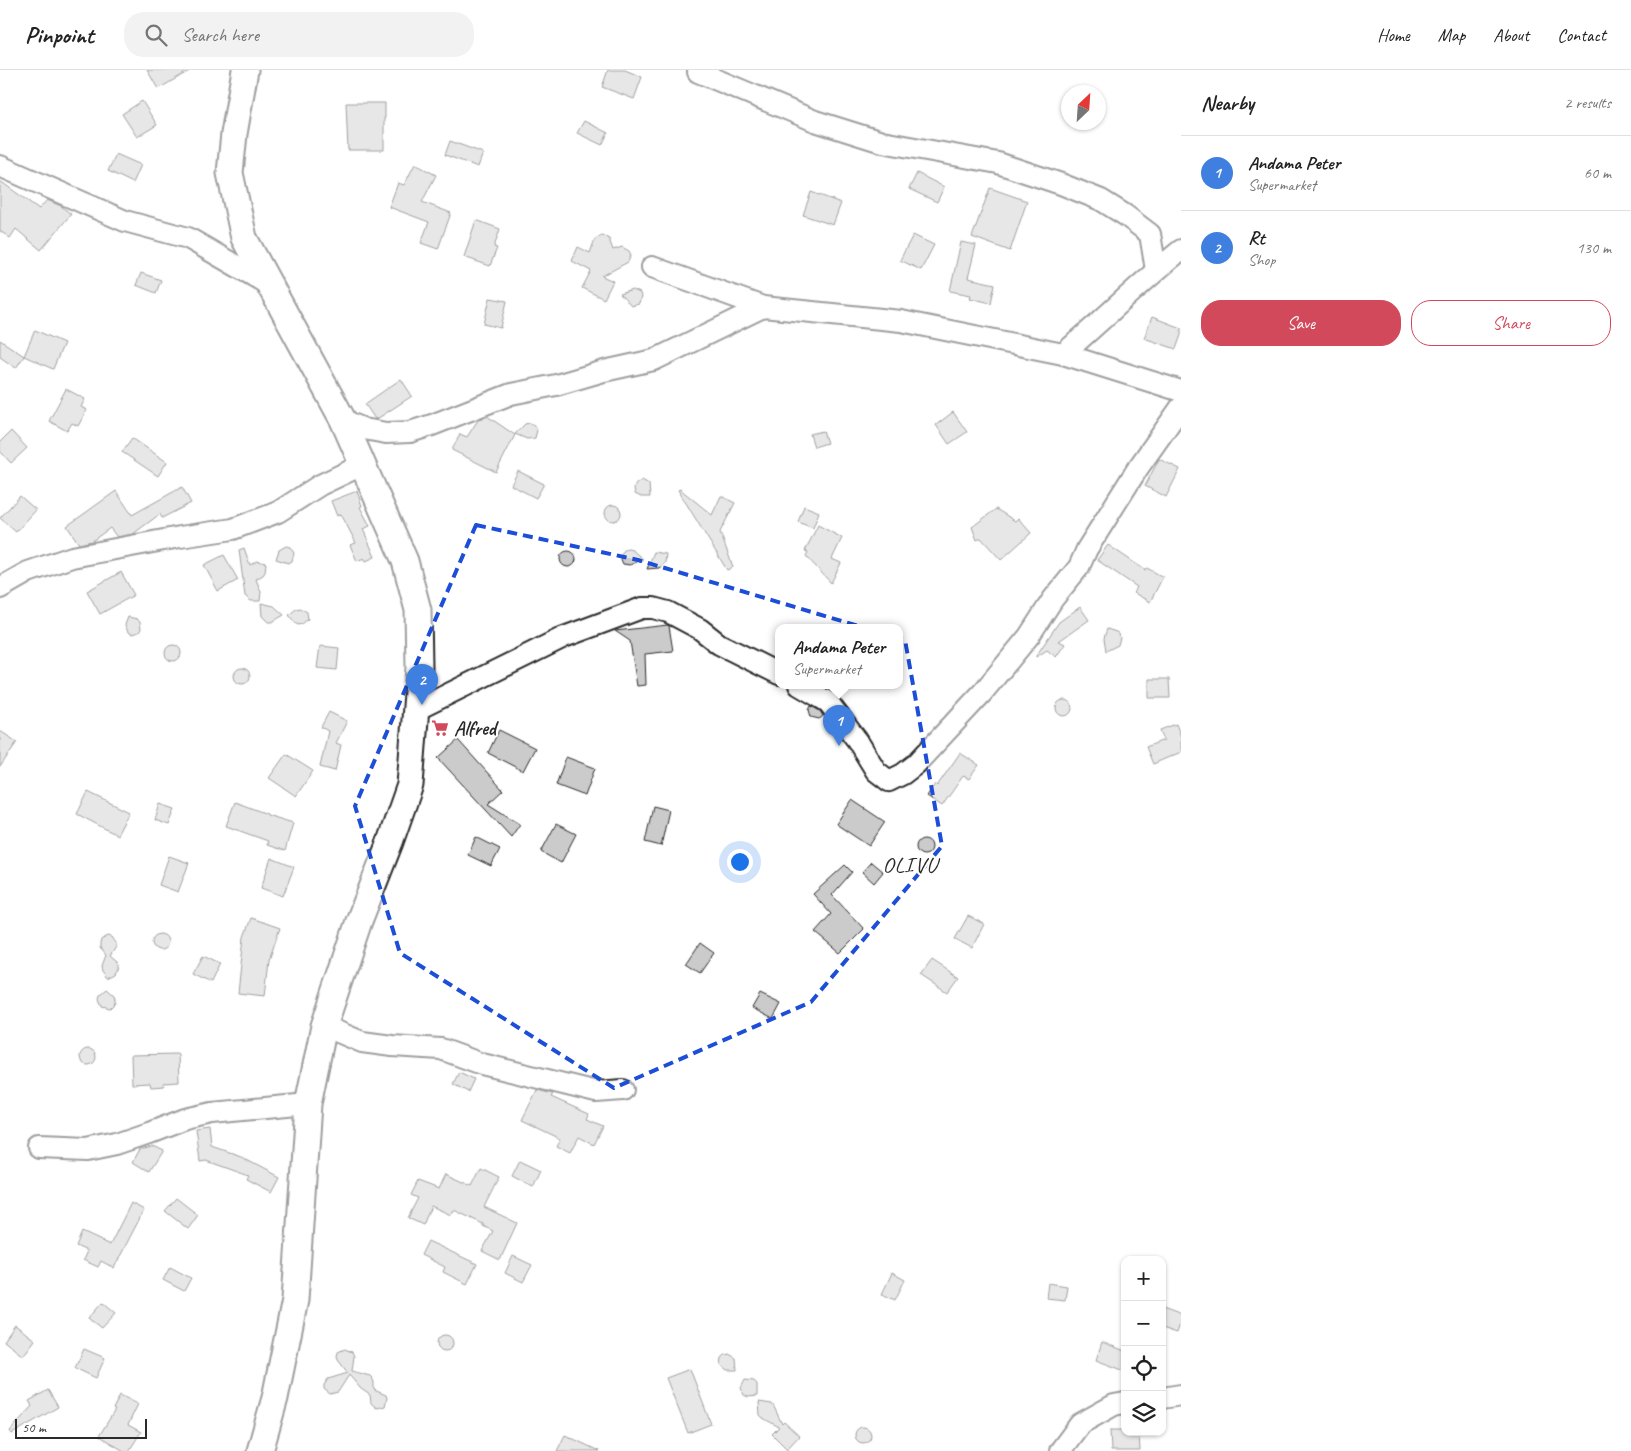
<!DOCTYPE html>
<meta charset="utf-8">
<style>
body{margin:0;font-family:Caveat,sans-serif;background:#f2f2f2;color:#222}
.controls{position:absolute;right:15px;bottom:15px;display:grid;overflow:hidden;border-radius:10px;box-shadow:0 1px 4px #0004}
.controls button{width:45px;height:45px;display:grid;place-items:center;padding:0;border:0;border-bottom:1px solid #e0e0e0;background:#fff;color:#222;font:25px sans-serif}
.compass{position:absolute;left:1061px;top:15px;width:45px;height:45px;border-radius:50%;background:#fff;box-shadow:0 1px 4px #0004;rotate:25deg}
.scale{position:absolute;left:15px;bottom:12px;width:132px;box-sizing:border-box;padding-left:5px;border:2px solid #2b2b2b;border-top:0;font-size:14px;line-height:18px;white-space:nowrap;color:#2b2b2b;-webkit-text-stroke:4px #fff;paint-order:stroke}
.you{position:absolute;left:739px;top:791px;width:18px;height:18px;margin:-12px;border:4px solid #fff;border-radius:50%;background:#1a73e8;box-shadow:0 0 0 8px #1a73e833}
.badge{display:grid;place-items:center;width:32px;height:32px;border-radius:50%;background:#d1495b;color:#fff;font-size:16px;font-weight:700}
.pin{position:absolute;translate:-50% -41px;filter:drop-shadow(0 1px 2px #0008)}
.pin::after{content:'';position:absolute;top:26px;width:18px;height:15px;background:inherit;clip-path:polygon(0 0,100% 0,50% 100%)}
.popup{position:absolute;left:775px;top:554px;width:128px;height:65px;box-sizing:border-box;display:grid;place-content:center;border-radius:10px;background:#fff;filter:drop-shadow(0 1px 4px #0005);font-size:16px;white-space:nowrap;color:#767676}
.popup b{font-size:19px;color:#222}
.popup::after{content:'';position:absolute;left:50%;top:100%;margin-left:-10px;border:10px solid transparent;border-top-color:#fff}
.list{margin:0;padding:0;list-style:none}
h2{display:flex;justify-content:space-between;align-items:center;height:65px;margin:0;padding:0 20px;font-size:21px}
h2 small{font-size:16px;font-weight:400;color:#767676}
.list li{display:grid;grid-template-columns:32px 1fr auto;gap:15px;align-items:center;box-sizing:border-box;height:75px;padding:0 20px;border-top:1px solid #e0e0e0}
.list b{display:block;font-size:19px;white-space:nowrap}
.list p{margin:0;font-size:16px;white-space:nowrap;color:#767676}
.list em{font-size:16px;font-style:normal;color:#767676}
.actions{display:flex;gap:10px;padding:15px 20px}
.actions a{flex:1;padding:11px 0;border:1px solid #d1495b;border-radius:20px;text-align:center;font-size:18px;color:#d1495b}
.actions .main{background:#d1495b;color:#fff}
.icon{flex:none;width:28px;height:28px;fill:none;stroke:currentColor;stroke-width:2;stroke-linecap:round;stroke-linejoin:round}
.map{position:relative;flex:none;width:1181px;height:1381px;overflow:hidden}
header{display:flex;align-items:center;gap:30px;box-sizing:border-box;height:70px;padding:0 25px;background:#fff;border-bottom:1px solid #e0e0e0}
header strong{font-size:24px}
nav{display:flex;gap:28px;margin-inline-start:auto;font-size:18px}
.search{width:350px;height:45px;background:#f2f2f2;display:flex;align-items:center;gap:12px;box-sizing:border-box;padding:0 18px;border-radius:20px;color:#767676;font-size:19px}
main{display:flex}
aside{flex:1;background:#fff}
.map>svg:first-child{display:block}
.building{fill:#cbcbcb;stroke:#2b2b2b}
.lines{fill:none;stroke-linecap:round;stroke-linejoin:round}
.minor-casing{stroke:#2b2b2b;stroke-width:24}
.tertiary-casing{stroke:#2b2b2b;stroke-width:29}
.minor{stroke:#fff;stroke-width:20}
.tertiary{stroke:#fff;stroke-width:25}
.marked{fill:none;stroke:#1d4ed8;stroke-width:4;stroke-dasharray:10 6;stroke-linejoin:round}
.labels{text-anchor:middle;stroke-width:4;stroke-linejoin:round;paint-order:stroke}
.poi-label{font-size:20px;font-weight:bold;fill:#2b2b2b;stroke:#fff;text-anchor:start}
.quarter-label{font-size:22px;letter-spacing:1px;fill:#2b2b2b;stroke:#fff}
</style>
<header>
<strong>Pinpoint</strong>
<div class="search"><svg class="icon" aria-label="search" viewBox="0 0 24 24"><circle cx="10" cy="10" r="6"/><path d="M15 15l6 6"/></svg>Search here</div>
<nav><a>Home</a><a>Map</a><a>About</a><a>Contact</a></nav>
</header>
<main>
<div class="map">
<svg width="1181" height="1381" viewBox="0 0 1181 1381">
<rect width="100%" height="100%" fill="#fff"/>
<filter id="ink" filterUnits="userSpaceOnUse"><feTurbulence type="fractalNoise" baseFrequency=".02" numOctaves="2"/><feDisplacementMap in="SourceGraphic" scale="10" xChannelSelector="R" yChannelSelector="G"/><feConvolveMatrix kernelMatrix="1 2 1 2 8 2 1 2 1" color-interpolation-filters="sRGB"/></filter>
<g filter="url(#ink)">
<g class="building">
<path d="M 147,0 L 191,0 L 158,19 Z"/>
<path d="M 608,0 L 625,0 L 642,7 L 634,29 L 602,17 Z"/>
<path d="M 142,31 L 157,55 L 137,67 L 122,44 Z"/>
<path d="M 346,33 L 385,33 L 385,48 L 384,48 L 384,80 L 348,80 Z"/>
<path d="M 584,51 L 608,63 L 602,75 L 577,63 Z"/>
<path d="M 450,71 L 483,83 L 478,97 L 445,85 Z"/>
<path d="M 116,84 L 141,95 L 133,113 L 108,101 Z"/>
<path d="M 415,94 L 436,105 L 422,132 L 451,143 L 438,179 L 421,173 L 429,152 L 389,137 L 398,113 L 404,115 Z"/>
<path d="M 917,103 L 944,117 L 937,132 L 909,119 Z"/>
<path d="M 0,111 L 39,139 L 47,130 L 61,136 L 71,144 L 41,180 L 16,159 L 10,168 L 0,161 Z"/>
<path d="M 990,118 L 1027,131 L 1010,181 L 972,167 Z"/>
<path d="M 811,122 L 841,133 L 833,155 L 803,145 Z"/>
<path d="M 476,150 L 500,159 L 494,177 L 497,178 L 490,196 L 464,187 Z"/>
<path d="M 602,165 L 609,169 L 613,180 L 622,177 L 629,181 L 631,185 L 628,192 L 602,206 L 613,211 L 604,229 L 582,218 L 591,201 L 572,191 L 578,177 L 590,183 L 595,169 Z"/>
<path d="M 913,165 L 934,175 L 921,200 L 900,190 Z"/>
<path d="M 961,172 L 976,175 L 968,208 L 995,214 L 991,233 L 970,228 L 971,225 L 950,221 Z"/>
<path d="M 141,203 L 161,210 L 156,223 L 136,215 Z"/>
<path d="M 633,220 L 640,223 L 641,227 L 639,234 L 631,236 L 620,224 Z"/>
<path d="M 490,228 L 507,231 L 501,258 L 484,254 Z"/>
<path d="M 1152,247 L 1181,258 L 1181,265 L 1176,279 L 1144,268 Z"/>
<path d="M 35,260 L 64,273 L 53,299 L 24,286 Z"/>
<path d="M 0,270 L 24,286 L 16,298 L 0,287 Z"/>
<path d="M 401,309 L 412,326 L 377,349 L 375,349 L 365,334 Z"/>
<path d="M 66,319 L 85,329 L 81,337 L 87,340 L 78,356 L 72,353 L 67,361 L 49,351 Z"/>
<path d="M 953,342 L 967,362 L 949,374 L 936,355 Z"/>
<path d="M 487,346 L 515,365 L 496,402 L 452,380 L 460,364 L 467,367 L 478,350 Z"/>
<path d="M 529,353 L 533,354 L 537,360 L 535,368 L 527,369 L 515,364 L 525,354 Z"/>
<path d="M 11,361 L 27,378 L 11,393 L 0,381 L 0,372 Z"/>
<path d="M 823,361 L 827,373 L 814,377 L 810,364 Z"/>
<path d="M 132,368 L 167,392 L 158,406 L 122,382 Z"/>
<path d="M 1159,389 L 1180,399 L 1166,427 L 1145,416 Z"/>
<path d="M 518,401 L 544,414 L 536,428 L 511,415 Z"/>
<path d="M 642,410 L 649,414 L 650,427 L 641,427 L 635,424 L 634,418 L 636,414 Z"/>
<path d="M 182,417 L 191,433 L 162,448 L 160,444 L 133,464 L 117,467 L 110,458 L 92,471 L 79,474 L 67,456 L 116,421 L 132,445 Z"/>
<path d="M 680,419 L 712,445 L 721,426 L 735,433 L 720,462 L 733,497 L 727,500 L 678,420 Z"/>
<path d="M 357,421 L 362,436 L 360,437 L 370,456 L 363,459 L 375,487 L 366,491 L 364,488 L 357,491 L 350,475 L 356,473 L 341,444 L 337,446 L 331,431 Z"/>
<path d="M 20,426 L 36,440 L 16,462 L 0,448 Z"/>
<circle cx="613" cy="443" r="8"/>
<path d="M 804,436 L 819,442 L 813,458 L 798,452 Z"/>
<path d="M 996,439 L 1015,451 L 1018,448 L 1031,463 L 1001,490 L 981,468 L 977,470 L 972,457 Z"/>
<path d="M 818,455 L 842,468 L 832,489 L 841,493 L 831,513 L 806,486 L 808,482 L 805,481 Z"/>
<path d="M 1108,475 L 1145,500 L 1147,498 L 1163,507 L 1150,532 L 1134,523 L 1137,517 L 1097,490 Z"/>
<path d="M 286,476 L 290,477 L 294,483 L 292,491 L 288,493 L 276,489 L 279,480 Z"/>
<path d="M 244,478 L 250,495 L 257,491 L 266,493 L 265,502 L 263,505 L 256,509 L 261,522 L 260,531 L 251,531 L 245,526 L 239,480 Z"/>
<path d="M 628,479 L 632,480 L 643,489 L 630,495 L 623,494 L 620,487 L 624,480 Z"/>
<circle cx="568" cy="489" r="8"/>
<path d="M 654,482 L 666,484 L 665,493 L 659,498 L 647,499 Z"/>
<path d="M 224,485 L 238,510 L 218,521 L 204,495 Z"/>
<path d="M 121,502 L 134,525 L 100,544 L 87,521 Z"/>
<path d="M 261,533 L 274,536 L 284,545 L 272,552 L 268,552 L 262,546 Z"/>
<path d="M 1080,537 L 1089,550 L 1059,571 L 1065,574 L 1056,587 L 1047,580 L 1036,587 L 1036,586 L 1059,552 Z"/>
<path d="M 300,538 L 307,542 L 308,549 L 302,554 L 298,555 L 295,553 L 289,545 L 296,539 Z"/>
<path d="M 128,547 L 137,549 L 140,552 L 141,559 L 139,562 L 132,564 L 128,562 L 125,555 Z"/>
<path d="M 668,555 L 669,556 L 673,581 L 645,584 L 646,615 L 637,616 L 630,571 L 615,561 Z"/>
<path d="M 1107,559 L 1116,562 L 1119,564 L 1120,568 L 1118,575 L 1106,581 L 1104,568 Z"/>
<circle cx="173" cy="583" r="8"/>
<path d="M 320,576 L 339,578 L 337,600 L 317,598 Z"/>
<circle cx="242" cy="606" r="8"/>
<path d="M 1149,609 L 1169,609 L 1170,628 L 1149,628 Z"/>
<circle cx="1064" cy="638" r="8"/>
<path d="M 811,636 L 820,641 L 823,646 L 822,647 L 819,649 L 811,647 L 809,640 Z"/>
<path d="M 329,642 L 347,651 L 336,673 L 341,675 L 335,701 L 320,697 L 328,661 L 321,657 Z"/>
<path d="M 1176,654 L 1181,667 L 1181,682 L 1153,694 L 1146,677 L 1164,670 L 1160,660 Z"/>
<path d="M 499,660 L 535,678 L 523,701 L 488,683 Z"/>
<path d="M 0,661 L 17,672 L 0,697 Z"/>
<path d="M 458,670 L 503,720 L 488,734 L 520,754 L 511,767 L 438,688 Z"/>
<path d="M 960,683 L 979,695 L 969,709 L 963,706 L 942,736 L 927,726 L 935,714 L 937,716 Z"/>
<path d="M 286,684 L 313,701 L 296,726 L 269,708 Z"/>
<path d="M 566,687 L 595,698 L 585,726 L 556,715 Z"/>
<path d="M 88,722 L 129,742 L 117,765 L 77,744 Z"/>
<path d="M 852,730 L 885,752 L 869,776 L 836,754 Z"/>
<path d="M 235,732 L 267,744 L 267,745 L 293,753 L 285,781 L 267,775 L 268,771 L 226,756 Z"/>
<path d="M 160,734 L 175,739 L 169,755 L 155,750 Z"/>
<path d="M 653,736 L 669,740 L 661,776 L 645,772 Z"/>
<path d="M 556,754 L 576,764 L 561,793 L 541,782 Z"/>
<path d="M 476,767 L 500,779 L 491,796 L 468,785 Z"/>
<circle cx="924" cy="777" r="8"/>
<path d="M 169,786 L 189,793 L 178,822 L 159,815 Z"/>
<path d="M 271,788 L 294,797 L 283,826 L 261,818 Z"/>
<path d="M 871,792 L 883,802 L 874,813 L 862,802 Z"/>
<path d="M 845,795 L 852,802 L 832,825 L 864,859 L 840,883 L 815,862 L 831,844 L 813,824 Z"/>
<path d="M 968,846 L 984,854 L 972,878 L 955,869 Z"/>
<path d="M 251,848 L 280,858 L 269,890 L 265,926 L 238,923 L 244,867 Z"/>
<circle cx="160" cy="872" r="8"/>
<path d="M 108,866 L 112,867 L 116,873 L 116,877 L 110,886 L 117,892 L 119,896 L 116,903 L 108,907 L 103,900 L 102,896 L 106,885 L 100,878 L 100,874 L 101,870 Z"/>
<path d="M 700,873 L 714,883 L 700,903 L 686,894 Z"/>
<path d="M 203,886 L 220,894 L 211,913 L 193,904 Z"/>
<path d="M 932,890 L 958,907 L 947,922 L 921,905 Z"/>
<path d="M 107,919 L 114,925 L 115,929 L 115,933 L 110,938 L 102,936 L 99,929 L 100,925 Z"/>
<path d="M 760,924 L 781,934 L 773,949 L 752,938 Z"/>
<circle cx="88" cy="987" r="8"/>
<path d="M 178,984 L 179,1012 L 163,1013 L 164,1016 L 151,1017 L 150,1013 L 132,1014 L 131,985 Z"/>
<path d="M 459,1002 L 474,1009 L 468,1022 L 453,1014 Z"/>
<path d="M 537,1020 L 553,1024 L 551,1027 L 589,1044 L 587,1049 L 603,1056 L 594,1074 L 579,1066 L 570,1083 L 556,1076 L 560,1068 L 522,1050 Z"/>
<path d="M 210,1059 L 212,1077 L 241,1087 L 279,1107 L 271,1122 L 246,1109 L 248,1105 L 206,1090 L 200,1091 L 196,1061 Z"/>
<path d="M 152,1076 L 162,1081 L 149,1102 L 133,1092 L 140,1079 Z"/>
<path d="M 520,1090 L 541,1100 L 533,1117 L 512,1106 Z"/>
<path d="M 481,1098 L 499,1107 L 484,1137 L 517,1153 L 500,1190 L 482,1181 L 493,1161 L 483,1156 L 483,1154 L 454,1140 L 451,1145 L 431,1136 L 423,1155 L 408,1148 L 418,1128 L 411,1125 L 418,1111 L 439,1119 L 446,1104 L 472,1116 Z"/>
<path d="M 176,1128 L 198,1145 L 188,1159 L 165,1141 Z"/>
<path d="M 131,1133 L 144,1140 L 114,1198 L 101,1191 L 98,1197 L 83,1190 L 87,1181 L 76,1176 L 82,1162 L 110,1175 Z"/>
<path d="M 428,1171 L 477,1194 L 467,1214 L 443,1202 L 445,1197 L 421,1185 Z"/>
<path d="M 513,1186 L 532,1195 L 523,1212 L 505,1203 Z"/>
<path d="M 170,1197 L 191,1208 L 184,1221 L 163,1210 Z"/>
<path d="M 892,1203 L 905,1210 L 895,1230 L 882,1224 Z"/>
<path d="M 1048,1213 L 1067,1216 L 1065,1230 L 1046,1228 Z"/>
<path d="M 103,1232 L 116,1243 L 102,1258 L 89,1248 Z"/>
<path d="M 1162,1239 L 1181,1246 L 1181,1251 L 1177,1263 L 1162,1258 Z"/>
<path d="M 15,1255 L 35,1270 L 23,1286 L 4,1271 Z"/>
<circle cx="445" cy="1273" r="8"/>
<path d="M 1102,1272 L 1125,1281 L 1125,1301 L 1096,1290 Z"/>
<path d="M 84,1279 L 105,1288 L 96,1308 L 75,1298 Z"/>
<path d="M 345,1279 L 352,1282 L 354,1286 L 352,1301 L 370,1306 L 372,1308 L 374,1312 L 374,1320 L 386,1325 L 387,1328 L 385,1336 L 377,1338 L 374,1336 L 371,1333 L 370,1325 L 361,1319 L 349,1305 L 338,1322 L 330,1324 L 324,1319 L 324,1315 L 328,1309 L 348,1303 L 338,1290 L 337,1286 L 338,1282 Z"/>
<path d="M 729,1284 L 736,1288 L 737,1300 L 727,1300 L 721,1295 L 722,1288 L 725,1285 Z"/>
<path d="M 690,1299 L 711,1354 L 688,1363 L 666,1308 Z"/>
<path d="M 745,1310 L 754,1311 L 757,1314 L 757,1326 L 748,1327 L 744,1325 L 741,1318 Z"/>
<path d="M 48,1320 L 58,1337 L 12,1364 L 10,1361 L 32,1336 L 29,1331 Z"/>
<path d="M 120,1325 L 138,1334 L 128,1355 L 141,1362 L 129,1381 L 124,1381 L 99,1366 L 115,1340 L 113,1339 Z"/>
<path d="M 759,1332 L 772,1334 L 774,1337 L 782,1354 L 784,1352 L 799,1366 L 787,1379 L 772,1364 L 779,1357 L 763,1348 L 760,1345 Z"/>
<circle cx="863" cy="1365" r="8"/>
<path d="M 1110,1360 L 1125,1360 L 1125,1362 L 1139,1362 L 1140,1381 L 1111,1381 Z"/>
<path d="M 565,1365 L 599,1381 L 557,1381 Z"/>
</g>
<g class="lines">
<g class="minor-casing">
<g id="minor">
<path d="M 698,2 L 815,51 L 882,72 L 998,93 L 1061,114 L 1101,130 L 1125,145 L 1150,164 L 1156,200"/>
<path d="M 0,96 L 125,151 L 188,168 L 271,216"/>
<path d="M 652,197 L 763,237 L 901,251 L 1063,284 L 1181,321"/>
<path d="M 1063,284 C 1103,250 1140,213 1181,180"/>
<path d="M 343,350 L 364,359 L 386,363 L 410,362 L 432,355 L 511,324 L 556,315 L 604,301 L 654,290 L 763,237"/>
<path d="M 0,518 L 28,502 L 72,487 L 180,467 L 233,459 L 278,442 L 320,415 L 362,395"/>
<path d="M 799,615 L 828,632 L 857,670 L 876,701 L 889,711 L 903,704 L 916,694 L 983,622 L 1029,566 L 1053,529 L 1079,497 L 1087,479 L 1138,398 L 1181,337"/>
<path d="M 416,640 L 564,567 L 642,538 L 653,538 L 668,542 L 700,559 L 719,574 L 779,604"/>
<path d="M 324,956 L 362,972 L 392,976 L 441,979 L 482,994 L 596,1022 L 623,1020"/>
<path d="M 39,1078 L 88,1080 L 117,1074 L 149,1063 L 185,1049 L 212,1043 L 308,1034"/>
<path d="M 1162,1328 L 1181,1325"/>
<path d="M 1060,1381 L 1080,1354 L 1114,1335 L 1125,1333"/>
</g>
</g>
<g class="tertiary-casing">
<path id="tertiary" d="M 245,0 L 234,64 L 230,103 L 244,168 L 343,350 L 405,491 L 418,540 L 419,597 L 410,715 L 390,772 L 359,851 L 324,956 L 308,1034 L 295,1230 L 275,1328 L 260,1381"/>
</g>
<use href="#minor" class="minor"/>
<use href="#tertiary" class="tertiary"/>
</g>
</g>
<path d="M0 0H1181V1381H0ZM 476,455 L 638,490 L 905,570 L 942,776 L 811,932 L 614,1018 L 400,883 L 355,736 Z" fill="#fff" fill-opacity=".55" fill-rule="evenodd"/>
<path class="marked" d="M 476,455 L 638,490 L 905,570 L 942,776 L 811,932 L 614,1018 L 400,883 L 355,736 Z"/>
<defs>
<g id="supermarket-bare" transform="scale(1.35)"><path d="M-6-5.5h2.5l.6 2H6L4.5 2H-2.5L-4.4-4H-6ZM-1.5 3.2a1.3 1.3 0 1 0 .1 0ZM3 3.2a1.3 1.3 0 1 0 .1 0Z" fill="#d1495b" stroke="#fff" stroke-width="2.5" paint-order="stroke"/></g>
</defs>
<g fill-rule="evenodd">
<use href="#supermarket-bare" x="440" y="658"/>
</g>
<g class="labels">
<g class="poi-label">
<text x="454" y="665">Alfred</text>
</g>
<g class="quarter-label">
<text x="910" y="802">OLIVU</text>
</g>
</g>
</svg>
<div class="controls">
<button>+</button>
<button>−</button>
<button><svg class="icon" aria-label="locate" viewBox="0 0 24 24"><circle cx="12" cy="12" r="6"/><path d="M12 2v4M12 18v4M2 12h4M18 12h4"/></svg></button>
<button><svg class="icon" aria-label="layers" viewBox="0 0 24 24"><path d="M12 4l9 5-9 5-9-5zM3 14l9 5 9-5"/></svg></button>
</div>
<svg class="compass" viewBox="-18 -18 36 36"><path d="M0-13l5 13h-10z" fill="#e53935"/><path d="M0 13l5-13h-10z" fill="#767676"/></svg>
<div class="scale">50 m</div>
<div class="you"></div>
<div class="pin badge" style="left:839px;top:676px;background:#3f7fe0">1</div>
<div class="popup"><b>Andama Peter</b>Supermarket</div>
<div class="pin badge" style="left:422px;top:635px;background:#3f7fe0">2</div>
</div>
<aside>
<h2>Nearby<small>2 results</small></h2>
<ul class="list">
<li><span class="badge" style="background:#3f7fe0">1</span><div><b>Andama Peter</b><p>Supermarket</p></div><em>60 m</em></li>
<li><span class="badge" style="background:#3f7fe0">2</span><div><b>Rt</b><p>Shop</p></div><em>130 m</em></li>
</ul>
<div class="actions"><a class="main">Save</a><a>Share</a></div>
</aside>
</main>
